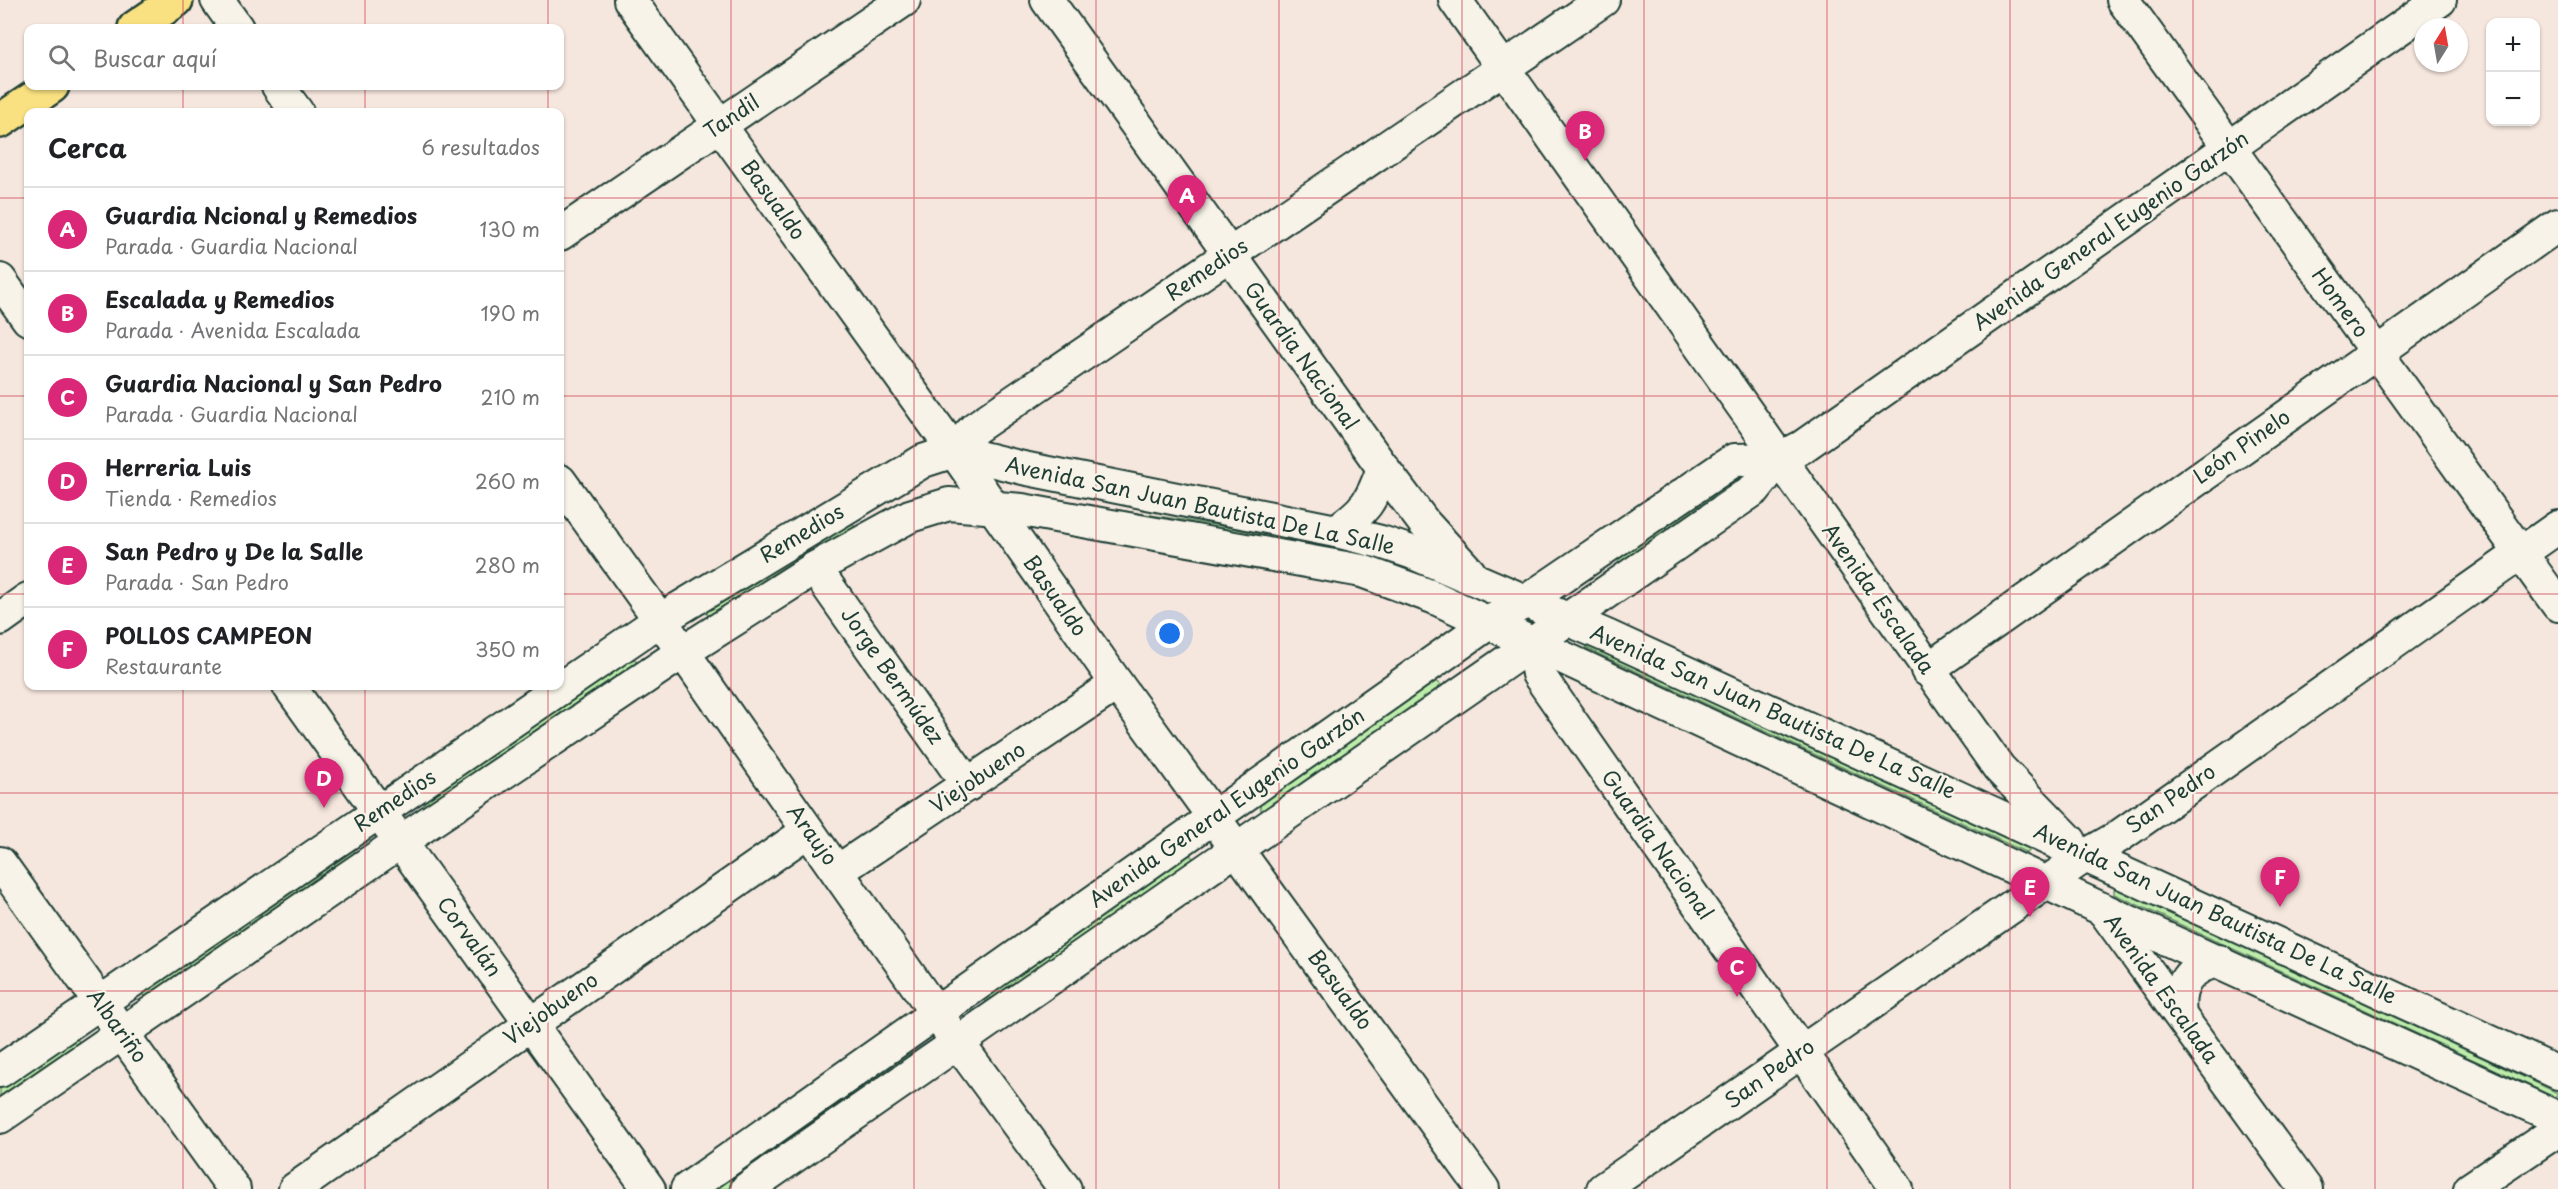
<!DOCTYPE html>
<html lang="es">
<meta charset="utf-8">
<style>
body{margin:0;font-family:"Playpen Sans",sans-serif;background:#f6f6f6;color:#202124}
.controls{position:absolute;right:18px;top:18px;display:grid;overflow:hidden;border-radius:12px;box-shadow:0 2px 4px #0004}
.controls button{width:54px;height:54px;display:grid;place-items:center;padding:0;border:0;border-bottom:2px solid #e0e0e0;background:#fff;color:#202124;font:30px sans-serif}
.compass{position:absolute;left:2414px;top:18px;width:54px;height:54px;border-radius:50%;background:#fff;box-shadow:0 2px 4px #0004;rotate:11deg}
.you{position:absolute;left:1170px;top:634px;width:21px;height:21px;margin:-15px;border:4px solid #fff;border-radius:50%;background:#1a73e8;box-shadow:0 0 0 9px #1a73e833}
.badge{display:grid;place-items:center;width:39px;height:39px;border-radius:50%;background:#db2777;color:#fff;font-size:20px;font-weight:700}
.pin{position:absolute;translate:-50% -50px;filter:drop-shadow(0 2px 3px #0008)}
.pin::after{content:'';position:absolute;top:32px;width:21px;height:18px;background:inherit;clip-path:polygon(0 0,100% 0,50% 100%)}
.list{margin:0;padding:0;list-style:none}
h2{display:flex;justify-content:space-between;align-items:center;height:78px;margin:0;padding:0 24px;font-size:26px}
h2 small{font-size:20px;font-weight:400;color:#757577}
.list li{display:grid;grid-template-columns:39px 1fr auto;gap:18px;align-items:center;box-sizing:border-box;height:84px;padding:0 24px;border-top:2px solid #e0e0e0}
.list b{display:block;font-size:22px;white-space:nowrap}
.list p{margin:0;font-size:20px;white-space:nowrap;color:#757577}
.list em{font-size:20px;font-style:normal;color:#757577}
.icon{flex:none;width:33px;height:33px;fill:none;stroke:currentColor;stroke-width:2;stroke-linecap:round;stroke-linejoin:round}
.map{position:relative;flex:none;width:2558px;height:1189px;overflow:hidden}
.search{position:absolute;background:#fff;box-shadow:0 2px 4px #0004;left:24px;top:24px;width:540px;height:66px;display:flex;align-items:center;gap:15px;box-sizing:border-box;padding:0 21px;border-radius:12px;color:#757577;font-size:22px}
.panel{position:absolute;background:#fff;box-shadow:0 2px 4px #0004;left:24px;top:108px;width:540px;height:582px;border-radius:12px}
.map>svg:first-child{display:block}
.green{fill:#beecaa;stroke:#6e946f;stroke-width:1.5}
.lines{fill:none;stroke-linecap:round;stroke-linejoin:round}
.minor-casing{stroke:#1f3d34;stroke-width:36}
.major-casing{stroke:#1f3d34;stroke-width:38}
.minor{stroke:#f7f3e8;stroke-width:32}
.major{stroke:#f9e181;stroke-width:33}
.grid{fill:none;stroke:#d1495b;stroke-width:1.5;stroke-opacity:0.55}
.labels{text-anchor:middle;stroke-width:4.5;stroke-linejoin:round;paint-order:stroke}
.street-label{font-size:21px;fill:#1f3d34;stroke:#f7f3e8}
</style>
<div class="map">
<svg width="2558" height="1189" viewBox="0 0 2558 1189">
<rect width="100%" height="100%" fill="#f6e7de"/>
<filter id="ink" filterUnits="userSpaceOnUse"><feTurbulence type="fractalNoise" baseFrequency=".0167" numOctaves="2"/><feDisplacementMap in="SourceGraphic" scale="12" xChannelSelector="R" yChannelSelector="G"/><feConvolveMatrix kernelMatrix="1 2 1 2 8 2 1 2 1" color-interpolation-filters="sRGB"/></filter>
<g filter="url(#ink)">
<g class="green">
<path d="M 1739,475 L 1742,481 L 1621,564 L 1616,558 Z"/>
<path d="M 1060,501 L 1378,550 L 1380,556 L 1061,507 Z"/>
<path d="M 847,521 L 854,526 L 854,531 L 710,618 L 705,611 Z"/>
<path d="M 1592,644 L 2029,848 L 2030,850 L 2027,853 L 1586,648 Z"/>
<path d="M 628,657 L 636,660 L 638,667 L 428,807 L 422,802 L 422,799 Z"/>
<path d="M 1435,680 L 1444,687 L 1262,813 L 1259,803 Z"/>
<path d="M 352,848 L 357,855 L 148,998 L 144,995 L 143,989 Z"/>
<path d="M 1186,853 L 1195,859 L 987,1004 L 984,998 Z"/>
<path d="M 2117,888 L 2556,1092 L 2558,1095 L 2554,1097 L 2114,894 L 2114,890 Z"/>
<path d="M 75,1037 L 81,1044 L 0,1106 L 0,1082 Z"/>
<path d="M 911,1049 L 915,1054 L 732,1189 L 704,1189 Z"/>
</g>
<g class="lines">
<g class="minor-casing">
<g id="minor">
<path d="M 217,0 L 237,28"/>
<path d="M 630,0 L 954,451 L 1117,684 L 1483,1189"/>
<path d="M 1047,0 L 1383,468 L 1425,524 L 1469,572"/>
<path d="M 1455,0 L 1999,768 L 2070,841"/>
<path d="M 2123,0 L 2558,605"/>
<path d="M 278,86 L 297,112"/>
<path d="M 560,234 L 904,0"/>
<path d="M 0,280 L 28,319"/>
<path d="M 954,451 L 1023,468 L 1336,531 L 1381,542 L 1411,552 L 1609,637 L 2558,1073"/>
<path d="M 560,481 L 683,652 L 936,1013 L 1065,1189"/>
<path d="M 1336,531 C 1365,511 1372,501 1383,468"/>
<path d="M 815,568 L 968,785"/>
<path d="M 0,619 L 28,599"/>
<path d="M 1532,642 L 1538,674 L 1897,1189"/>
<path d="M 1927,670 L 2558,225"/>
<path d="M 289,686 L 649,1189"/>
<path d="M 0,863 L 234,1189"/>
<path d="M 838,871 L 1117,684"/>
<path d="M 2104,911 L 2306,1189"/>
<path d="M 2180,1015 C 2176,986 2189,966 2219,961"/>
<path d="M 0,1071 L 660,620 L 923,461 L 954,451 L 975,428 L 1603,0"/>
<path d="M 0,1117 L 400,842 L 683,652 L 815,568 L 910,516 L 949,504 L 1022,510 L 1362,571 L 1433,597 L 2149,931 L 2558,1118"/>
<path d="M 295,1189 L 808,831"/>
<path d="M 687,1189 L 1490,622 L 1525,602 L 1734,460 L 1779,459"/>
<path d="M 747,1189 L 1755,489 L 1779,459 L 1802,447 L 2440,0"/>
<path d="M 1603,1189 L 2085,856 L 2118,837 L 2558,527"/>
<path d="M 2470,1189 L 2558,1130"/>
</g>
</g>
<g class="major-casing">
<g id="major">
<path d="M 135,28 L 176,0"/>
<path d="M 0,121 L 52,86"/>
</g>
</g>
<use href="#minor" class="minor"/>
<use href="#major" class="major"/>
</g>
</g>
<path class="grid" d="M 183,0 L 183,28M 365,0 L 365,28M 548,0 L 548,28M 731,0 L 731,1189M 914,0 L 914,1189M 1096,0 L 1096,1189M 1279,0 L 1279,1189M 1462,0 L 1462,1189M 1644,0 L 1644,1189M 1827,0 L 1827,1189M 2010,0 L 2010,1189M 2193,0 L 2193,1189M 2375,0 L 2375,1189M 183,86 L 183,112M 365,86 L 365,112M 548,86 L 548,112M 0,198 L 28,198M 560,198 L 2558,198M 0,396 L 28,396M 560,396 L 2558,396M 0,594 L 28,594M 560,594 L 2558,594M 183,686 L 183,1189M 365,686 L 365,1189M 548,686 L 548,1189M 0,793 L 2558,793M 0,991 L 2558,991"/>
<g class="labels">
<g class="street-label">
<text transform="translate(732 117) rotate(-34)" y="7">Tandil</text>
<text transform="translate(773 200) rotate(54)" y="7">Basualdo</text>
<text transform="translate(2111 231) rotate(-35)" y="7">Avenida General Eugenio Garzón</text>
<text transform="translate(1207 270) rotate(-34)" y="7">Remedios</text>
<text transform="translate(2340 303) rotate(54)" y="7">Homero</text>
<text transform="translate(1301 356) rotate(54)" y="7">Guardia Nacional</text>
<text transform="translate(2242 447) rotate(-35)" y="7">León Pinelo</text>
<text transform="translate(1200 506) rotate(12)" y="7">Avenida San Juan Bautista De La Salle</text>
<text transform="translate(802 534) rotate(-31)" y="7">Remedios</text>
<text transform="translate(1055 596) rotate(55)" y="7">Basualdo</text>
<text transform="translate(1878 599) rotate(55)" y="7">Avenida Escalada</text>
<text transform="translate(892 676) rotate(55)" y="7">Jorge Bermúdez</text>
<text transform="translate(1773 712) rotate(24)" y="7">Avenida San Juan Bautista De La Salle</text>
<text transform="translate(978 778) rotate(-34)" y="7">Viejobueno</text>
<text transform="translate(2171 799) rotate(-35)" y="7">San Pedro</text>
<text transform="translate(395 801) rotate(-34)" y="7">Remedios</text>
<text transform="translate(1227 808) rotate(-35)" y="7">Avenida General Eugenio Garzón</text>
<text transform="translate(812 835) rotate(54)" y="7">Araujo</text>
<text transform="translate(1657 845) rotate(55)" y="7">Guardia Nacional</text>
<text transform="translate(2215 914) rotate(25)" y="7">Avenida San Juan Bautista De La Salle</text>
<text transform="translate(469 937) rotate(54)" y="7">Corvalán</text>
<text transform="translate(2161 989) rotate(54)" y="7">Avenida Escalada</text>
<text transform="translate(1340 990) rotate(54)" y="7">Basualdo</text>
<text transform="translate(551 1009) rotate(-35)" y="7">Viejobueno</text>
<text transform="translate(117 1026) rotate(54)" y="7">Albariño</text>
<text transform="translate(1770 1074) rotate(-35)" y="7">San Pedro</text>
</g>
</g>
</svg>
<div class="controls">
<button>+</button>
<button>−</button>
</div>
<svg class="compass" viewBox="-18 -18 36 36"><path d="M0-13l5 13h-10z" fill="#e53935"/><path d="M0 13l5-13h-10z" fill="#757577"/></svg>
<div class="you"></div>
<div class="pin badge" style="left:1187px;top:225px">A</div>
<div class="pin badge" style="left:1585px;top:161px">B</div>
<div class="pin badge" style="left:1737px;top:997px">C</div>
<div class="pin badge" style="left:324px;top:808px">D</div>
<div class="pin badge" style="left:2030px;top:917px">E</div>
<div class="pin badge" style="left:2280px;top:907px">F</div>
<div class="search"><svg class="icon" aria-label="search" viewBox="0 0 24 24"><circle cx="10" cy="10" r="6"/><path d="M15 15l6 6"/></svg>Buscar aquí</div>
<section class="panel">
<h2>Cerca<small>6 resultados</small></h2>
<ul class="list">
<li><span class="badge">A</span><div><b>Guardia Ncional y Remedios</b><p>Parada · Guardia Nacional</p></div><em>130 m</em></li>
<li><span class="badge">B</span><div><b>Escalada y Remedios</b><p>Parada · Avenida Escalada</p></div><em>190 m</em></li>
<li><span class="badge">C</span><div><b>Guardia Nacional y San Pedro</b><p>Parada · Guardia Nacional</p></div><em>210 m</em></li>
<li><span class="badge">D</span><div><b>Herreria Luis</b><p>Tienda · Remedios</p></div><em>260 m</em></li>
<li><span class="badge">E</span><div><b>San Pedro y De la Salle</b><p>Parada · San Pedro</p></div><em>280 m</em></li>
<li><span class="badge">F</span><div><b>POLLOS CAMPEON</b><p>Restaurante</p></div><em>350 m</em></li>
</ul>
</section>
</div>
